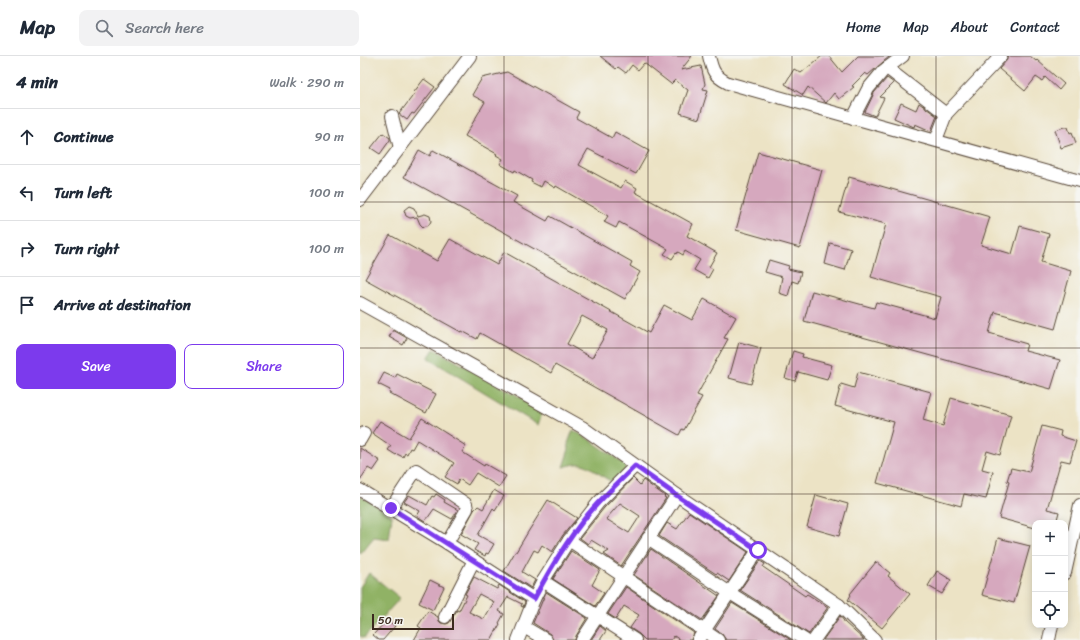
<!DOCTYPE html>
<meta charset="utf-8">
<style>
body{margin:0;font-family:Sriracha,sans-serif;background:#f2f2f3;color:#1f2937}
.controls{position:absolute;right:12px;bottom:12px;display:grid;overflow:hidden;border-radius:8px;box-shadow:0 2px 10px #0003}
.controls button{width:36px;height:36px;display:grid;place-items:center;padding:0;border:0;border-bottom:1px solid #e0e1e3;background:#fff;color:#1f2937;font:20px sans-serif}
.scale{position:absolute;left:12px;bottom:10px;width:82px;box-sizing:border-box;padding-left:4px;border:2px solid #3b2a1e;border-top:0;font-size:11px;line-height:14px;white-space:nowrap;color:#3b2a1e;-webkit-text-stroke:3px #f6f6f2;paint-order:stroke}
.stop{position:absolute;width:12px;height:12px;margin:-9px;border:3px solid #7c3aed;border-radius:50%;background:#fff}
.stop.end{background:#7c3aed;border-color:#fff;box-shadow:0 1px 4px #0008}
.list{margin:0;padding:0;list-style:none}
h2{display:flex;justify-content:space-between;align-items:center;height:52px;margin:0;padding:0 16px;font-size:17px}
h2 small{font-size:13px;font-weight:400;color:#747a83}
.list li{display:grid;grid-template-columns:26px 1fr auto;gap:12px;align-items:center;box-sizing:border-box;height:56px;padding:0 16px;border-top:1px solid #e0e1e3}
.list b{display:block;font-size:15px;white-space:nowrap}
.list em{font-size:13px;font-style:normal;color:#747a83}
.actions{display:flex;gap:8px;padding:12px 16px}
.actions a{flex:1;padding:9px 0;border:1px solid #7c3aed;border-radius:8px;text-align:center;font-size:14px;color:#7c3aed}
.actions .main{background:#7c3aed;color:#fff}
.icon{flex:none;width:22px;height:22px;fill:none;stroke:currentColor;stroke-width:2;stroke-linecap:round;stroke-linejoin:round}
.map{position:relative;flex:none;width:720px;height:584px;overflow:hidden}
header{display:flex;align-items:center;gap:24px;box-sizing:border-box;height:56px;padding:0 20px;background:#fff;border-bottom:1px solid #e0e1e3}
header strong{font-size:19px}
nav{display:flex;gap:22px;margin-inline-start:auto;font-size:14px}
.search{width:280px;height:36px;background:#f2f2f3;display:flex;align-items:center;gap:10px;box-sizing:border-box;padding:0 14px;border-radius:8px;color:#747a83;font-size:15px}
main{display:flex}
aside{flex:1;background:#fff}
.map>svg:first-child{display:block}
.forest{fill:#90b265;stroke:#666e42}
.building{fill:#d6a8be;fill-rule:evenodd}
.lines{fill:none;stroke-linecap:round;stroke-linejoin:round}
.minor-casing{stroke:#564637;stroke-width:14}
.minor{stroke:#fff;stroke-width:12}
.route{stroke:#7c3aed;stroke-width:5}
.grid{fill:none;stroke:#3b2a1e;stroke-width:1;stroke-opacity:0.55}
</style>
<header>
<strong>Map</strong>
<div class="search"><svg class="icon" aria-label="search" viewBox="0 0 24 24"><circle cx="10" cy="10" r="6"/><path d="M15 15l6 6"/></svg>Search here</div>
<nav><a>Home</a><a>Map</a><a>About</a><a>Contact</a></nav>
</header>
<main>
<aside>
<h2>4 min<small>Walk · 290 m</small></h2>
<ul class="list">
<li><svg class="icon" aria-label="ahead" viewBox="0 0 24 24"><path d="M12 20V5M6 11l6-6 6 6"/></svg><div><b>Continue</b></div><em>90 m</em></li>
<li><svg class="icon" aria-label="left" viewBox="0 0 24 24"><path d="M17 20v-9H6M10 6l-5 5 5 5"/></svg><div><b>Turn left</b></div><em>100 m</em></li>
<li><svg class="icon" aria-label="right" viewBox="0 0 24 24"><path d="M7 20v-9h11M14 6l5 5-5 5"/></svg><div><b>Turn right</b></div><em>100 m</em></li>
<li><svg class="icon" aria-label="arrive" viewBox="0 0 24 24"><path d="M6 21V4h12l-3 4 3 4H6"/></svg><div><b>Arrive at destination</b></div></li>
</ul>
<div class="actions"><a class="main">Save</a><a>Share</a></div>
</aside>
<div class="map">
<svg width="720" height="584" viewBox="0 0 720 584">
<rect width="100%" height="100%" fill="#f6f6f2"/>
<filter id="ink" filterUnits="userSpaceOnUse"><feTurbulence type="fractalNoise" baseFrequency=".025" numOctaves="2"/><feDisplacementMap in="SourceGraphic" scale="8" xChannelSelector="R" yChannelSelector="G"/><feConvolveMatrix kernelMatrix="1 2 1 2 8 2 1 2 1" color-interpolation-filters="sRGB"/></filter>
<filter id="wash" filterUnits="userSpaceOnUse"><feTurbulence type="fractalNoise" baseFrequency=".012" numOctaves="4" result="noise"/><feDisplacementMap in="SourceGraphic" scale="16" xChannelSelector="R" yChannelSelector="G"/><feGaussianBlur stdDeviation="0.9" result="paint"/><feColorMatrix in="noise" values="0 0 0 0 0 0 0 0 0 0 0 0 0 0 0 0 0 1.4 0 .05"/><feComposite in="paint" operator="in"/></filter>
<g filter="url(#wash)">
<rect width="100%" height="100%" fill="#ece3c5"/>
<g class="forest">
<path d="M 74,293 L 183,354 L 178,369 L 68,302 Z"/>
<path d="M 213,374 L 230,384 L 266,409 L 265,415 L 253,426 C 242,422 234,411 222,408 C 216,407 208,410 203,411 L 209,393 L 208,387 Z"/>
<path d="M 0,439 L 32,460 L 29,483 L 14,481 L 0,498 Z"/>
<path d="M 9,517 L 40,542 L 4,582 L 0,580 L 0,531 Z"/>
</g>
<g id="blocks">
<g class="building">
<path d="M 240,0 L 332,0 L 321,14 L 341,10 L 345,28 L 343,33 L 348,34 L 339,63 L 320,57 L 328,34 L 315,24 L 311,28 L 284,7 L 278,14 L 272,9 L 266,17 L 258,11 L 256,13 Z"/>
<path d="M 462,0 L 469,0 L 482,16 L 498,0 L 530,0 L 508,19 L 505,17 L 492,30 L 494,31 L 479,43 L 474,37 L 466,47 L 448,31 L 443,39 L 425,28 L 434,13 L 441,17 Z"/>
<path d="M 649,0 L 670,0 L 676,5 L 677,4 L 704,28 L 699,34 L 685,21 L 682,25 L 676,21 L 665,35 L 639,13 L 646,5 Z"/>
<path d="M 147,16 L 219,56 L 216,62 L 252,82 L 255,76 L 289,95 L 276,118 L 228,93 L 219,109 L 261,132 L 265,125 L 277,132 L 275,136 L 333,168 L 327,180 L 357,197 L 349,211 L 353,213 L 348,222 L 334,214 L 340,204 L 325,195 L 323,199 L 318,196 L 317,198 L 316,197 L 312,203 L 304,198 L 308,193 L 259,166 L 256,172 L 244,166 L 248,160 L 196,130 L 195,132 L 184,125 L 181,131 L 171,126 L 172,124 L 155,114 L 154,116 L 140,108 L 143,103 L 136,99 L 137,98 L 105,80 L 125,46 L 112,39 L 122,22 Z"/>
<path d="M 527,22 L 534,27 L 520,41 L 524,42 L 515,60 L 505,56 L 514,37 Z"/>
<path d="M 64,23 L 75,31 L 54,58 L 52,57 L 47,64 L 39,58 L 55,37 L 54,36 Z"/>
<path d="M 541,47 L 556,54 L 559,47 L 577,60 L 571,75 L 555,68 L 554,71 L 534,62 Z"/>
<path d="M 704,71 L 708,71 L 710,77 L 712,76 L 716,87 L 701,92 L 695,74 Z"/>
<path d="M 23,77 L 30,82 L 30,84 L 20,98 L 11,92 Z"/>
<path d="M 59,94 L 70,100 L 73,94 L 157,140 L 153,146 L 187,165 L 190,160 L 272,206 L 270,210 L 280,216 L 265,243 L 44,121 Z"/>
<path d="M 398,96 L 462,114 L 440,192 L 376,174 Z"/>
<path d="M 489,121 L 630,161 L 621,189 L 652,198 L 660,170 L 689,178 L 681,206 L 711,215 L 695,273 L 635,256 L 629,277 L 667,288 L 665,295 L 700,304 L 691,333 L 444,265 L 452,235 L 514,252 L 516,246 L 575,262 L 581,241 L 511,221 L 526,168 L 479,156 Z"/>
<path d="M 49,150 L 54,152 L 58,160 L 65,158 L 70,160 L 71,165 L 69,169 L 63,171 L 60,168 L 57,161 L 50,162 L 46,160 L 44,154 Z"/>
<path d="M 30,179 L 77,205 L 90,183 L 137,209 L 144,196 L 289,277 L 304,249 L 332,264 L 344,243 L 376,261 L 364,282 L 368,283 L 337,339 L 342,341 L 324,374 L 322,373 L 319,379 L 195,309 L 191,317 L 120,277 L 117,283 L 102,275 L 101,276 L 5,223 ZM 222,260 L 248,274 L 232,302 L 207,288 Z"/>
<path d="M 470,187 L 491,193 L 485,214 L 465,208 Z"/>
<path d="M 409,204 L 429,210 L 428,213 L 441,216 L 438,227 L 432,225 L 428,240 L 419,237 L 422,221 L 405,216 Z"/>
<path d="M 33,274 L 47,282 L 43,289 L 29,281 Z"/>
<path d="M 379,286 L 401,292 L 391,328 L 369,322 Z"/>
<path d="M 433,295 L 443,298 L 442,301 L 472,309 L 467,324 L 438,316 L 435,325 L 425,322 Z"/>
<path d="M 498,316 L 571,336 L 563,364 L 583,370 L 591,342 L 651,359 L 640,399 L 627,395 L 622,413 L 633,416 L 626,443 L 604,438 L 601,450 L 517,427 L 534,366 L 475,350 L 481,328 L 494,332 Z"/>
<path d="M 24,317 L 35,322 L 37,318 L 76,338 L 66,357 L 29,337 L 30,334 L 18,328 Z"/>
<path d="M 62,362 L 106,390 L 102,396 L 124,410 L 125,408 L 146,420 L 139,431 L 116,417 L 108,429 L 99,423 L 97,428 L 85,421 L 94,407 L 57,384 L 52,393 L 50,392 L 47,398 L 45,397 L 43,401 L 37,398 L 36,399 L 28,394 L 31,390 L 12,377 L 20,365 L 49,382 Z"/>
<path d="M 682,370 L 701,375 L 700,380 L 716,385 L 710,406 L 701,404 L 687,453 L 699,456 L 696,467 L 675,467 L 675,472 L 639,462 L 649,426 L 647,425 L 651,412 L 669,416 Z"/>
<path d="M 0,392 L 20,405 L 13,415 L 8,412 L 0,424 Z"/>
<path d="M 273,422 L 280,429 L 283,424 L 305,440 L 304,441 L 306,442 L 261,510 L 244,498 L 249,495 L 231,484 L 228,488 L 220,482 L 244,452 ZM 260,447 L 280,460 L 269,477 L 246,463 Z"/>
<path d="M 134,434 L 144,440 L 135,454 L 133,452 L 118,479 L 134,488 L 128,498 L 126,497 L 125,500 L 114,494 L 118,488 L 101,478 L 114,454 L 118,450 L 123,453 Z"/>
<path d="M 76,438 L 85,444 L 84,446 L 98,454 L 92,463 L 74,453 L 67,463 L 66,463 L 65,465 L 57,460 L 60,455 L 44,446 L 49,439 L 67,449 L 72,440 L 74,441 Z"/>
<path d="M 456,439 L 488,448 L 479,480 L 447,471 Z"/>
<path d="M 188,444 L 217,462 L 203,479 L 192,496 L 182,489 L 178,496 L 174,494 L 162,516 L 175,524 L 171,532 L 144,515 L 155,496 L 156,496 L 168,476 Z"/>
<path d="M 329,456 L 388,496 L 369,525 L 357,517 L 356,518 L 299,480 L 307,467 L 317,473 Z"/>
<path d="M 638,482 L 670,490 L 654,547 L 622,539 Z"/>
<path d="M 291,493 L 359,540 L 342,564 L 274,519 Z"/>
<path d="M 211,495 L 240,514 L 232,529 L 244,537 L 235,550 L 193,523 Z"/>
<path d="M 400,505 L 405,508 L 403,511 L 445,540 L 447,538 L 468,551 L 449,578 L 380,534 Z"/>
<path d="M 516,506 L 530,517 L 528,520 L 550,538 L 522,572 L 488,544 L 491,539 L 490,538 Z"/>
<path d="M 577,515 L 591,524 L 582,538 L 568,530 Z"/>
<path d="M 114,521 L 137,533 L 139,529 L 165,546 L 163,551 L 161,550 L 162,548 L 148,541 L 139,555 L 144,558 L 139,567 L 140,568 L 131,584 L 54,584 L 61,572 L 58,570 L 68,555 L 78,561 L 79,565 L 81,567 L 86,568 L 89,567 L 97,554 L 99,555 L 107,539 L 105,538 ZM 119,538 L 134,546 L 124,563 L 109,556 Z"/>
<path d="M 70,524 L 84,531 L 73,554 L 59,547 Z"/>
<path d="M 266,531 L 334,577 L 331,584 L 320,584 L 314,580 L 311,584 L 285,584 L 279,578 L 270,572 L 279,559 L 264,550 L 256,563 L 248,558 Z"/>
<path d="M 186,536 L 227,562 L 216,580 L 215,584 L 193,584 L 190,578 L 173,567 Z"/>
<path d="M 372,547 L 431,584 L 366,584 L 362,578 L 355,573 Z"/>
<path d="M 480,560 L 484,565 L 484,566 L 504,584 L 463,584 Z"/>
<path d="M 27,564 L 35,570 L 23,584 L 19,584 L 13,579 Z"/>
<path d="M 240,570 L 246,575 L 240,584 L 231,584 Z"/>
</g>
</g>
</g>
<g filter="url(#ink)">
<use href="#blocks" fill-opacity="0" stroke="#564637" stroke-width="1"/>
<g class="lines">
<g class="minor-casing">
<g id="minor">
<path d="M 349,0 C 352,14 354,20 368,27 L 720,125"/>
<path d="M 527,12 L 586,58"/>
<path d="M 32,60 L 40,92"/>
<path d="M 493,62 L 508,33 L 523,15 L 543,0"/>
<path d="M 576,84 L 586,58 L 641,0"/>
<path d="M 0,144 L 110,0"/>
<path d="M 0,247 L 222,371 L 317,439 L 479,549 L 515,584"/>
<path d="M 0,384 L 4,377"/>
<path d="M 0,434 L 87,487 L 174,543"/>
<path d="M 31,452 L 56,414 L 106,448 L 107,453 L 87,487"/>
<path d="M 288,482 L 370,537 L 445,584"/>
<path d="M 209,484 L 358,584"/>
<path d="M 705,517 L 720,449"/>
<path d="M 183,525 L 275,584"/>
<path d="M 85,561 L 114,504"/>
<path d="M 164,571 L 186,584"/>
<path d="M 158,584 L 174,543 L 183,525 L 209,484 L 238,447 L 275,410"/>
<path d="M 222,584 L 317,439"/>
<path d="M 338,584 L 398,494"/>
<path d="M 454,584 L 479,549"/>
<path d="M 689,584 L 692,569"/>
</g>
</g>
<use href="#minor" class="minor"/>
</g>
</g>
<g class="lines" filter="url(#ink)">
<path class="route" d="M 31,452 L 174,543 C 192,509 212,475 238,447 C 250,434 263,422 275,410 L 316,439 L 398,494"/>
</g>
<path class="grid" d="M 144,0 L 144,584M 288,0 L 288,584M 432,0 L 432,584M 576,0 L 576,584M 0,146 L 720,146M 0,292 L 720,292M 0,438 L 720,438"/>
</svg>
<div class="controls">
<button>+</button>
<button>−</button>
<button><svg class="icon" aria-label="locate" viewBox="0 0 24 24"><circle cx="12" cy="12" r="6"/><path d="M12 2v4M12 18v4M2 12h4M18 12h4"/></svg></button>
</div>
<div class="scale">50 m</div>
<div class="stop" style="left:398px;top:494px"></div>
<div class="stop end" style="left:31px;top:452px"></div>
</div>
</main>
